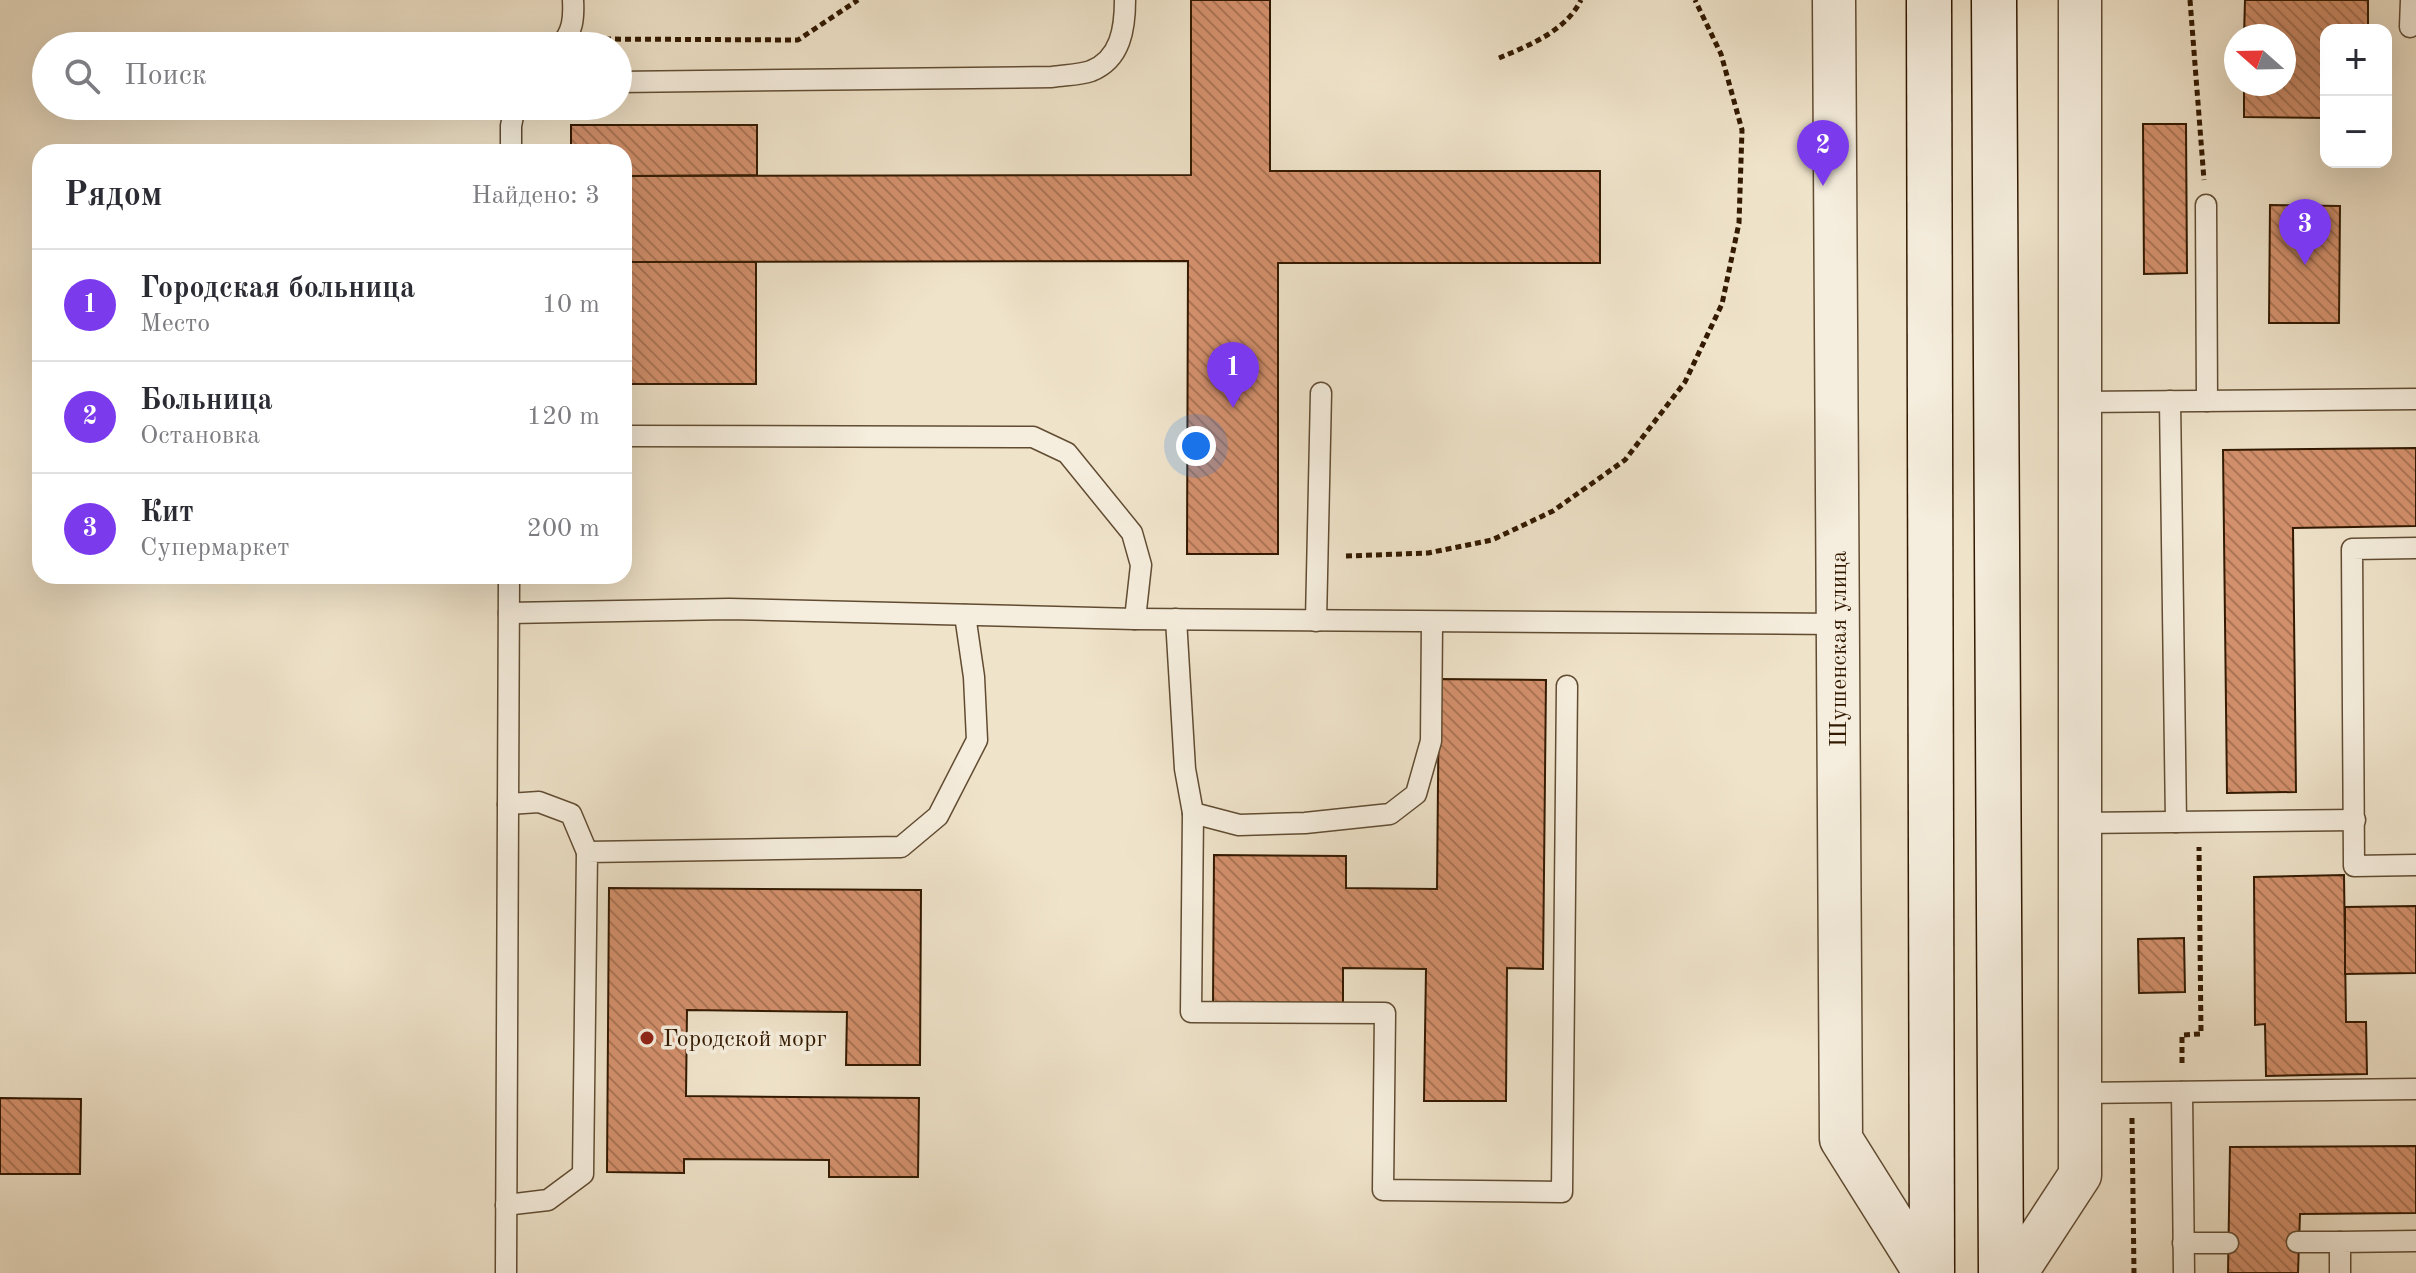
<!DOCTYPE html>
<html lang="ru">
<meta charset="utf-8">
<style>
body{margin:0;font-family:"Old Standard TT",serif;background:#f7f7f7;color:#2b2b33}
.controls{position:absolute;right:24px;top:24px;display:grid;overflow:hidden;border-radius:16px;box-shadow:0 8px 32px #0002}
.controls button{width:72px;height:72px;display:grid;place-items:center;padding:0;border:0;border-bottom:2px solid #e1e1e2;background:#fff;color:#2b2b33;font:40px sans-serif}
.compass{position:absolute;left:2224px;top:24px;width:72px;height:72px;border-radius:50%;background:#fff;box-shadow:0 8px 32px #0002;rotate:290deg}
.you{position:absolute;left:1196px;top:446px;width:28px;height:28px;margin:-20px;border:6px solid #fff;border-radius:50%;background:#1a73e8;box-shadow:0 0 0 12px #1a73e833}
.badge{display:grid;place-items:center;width:52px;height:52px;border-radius:50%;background:#7c3aed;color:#fff;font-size:26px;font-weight:700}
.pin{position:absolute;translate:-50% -66px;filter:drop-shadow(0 2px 4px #0008)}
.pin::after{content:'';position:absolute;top:42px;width:28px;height:24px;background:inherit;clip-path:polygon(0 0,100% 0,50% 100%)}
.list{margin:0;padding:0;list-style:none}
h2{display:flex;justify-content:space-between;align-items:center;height:104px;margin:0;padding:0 32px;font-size:34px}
h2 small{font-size:26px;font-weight:400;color:#7c7c81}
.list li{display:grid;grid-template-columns:52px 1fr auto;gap:24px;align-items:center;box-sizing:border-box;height:112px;padding:0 32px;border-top:2px solid #e1e1e2}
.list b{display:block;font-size:30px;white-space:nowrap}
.list p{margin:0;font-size:26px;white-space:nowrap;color:#7c7c81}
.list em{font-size:26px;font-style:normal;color:#7c7c81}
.icon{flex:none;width:44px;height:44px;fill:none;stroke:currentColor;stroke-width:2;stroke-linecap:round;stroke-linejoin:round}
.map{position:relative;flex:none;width:2416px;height:1273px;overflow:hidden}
.search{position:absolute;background:#fff;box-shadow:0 8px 32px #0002;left:32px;top:32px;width:600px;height:88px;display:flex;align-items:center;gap:20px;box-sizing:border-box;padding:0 28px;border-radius:44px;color:#7c7c81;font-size:30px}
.panel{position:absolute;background:#fff;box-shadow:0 8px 32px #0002;left:32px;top:144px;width:600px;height:440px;border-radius:24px}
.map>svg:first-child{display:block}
.building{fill:url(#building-back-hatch);stroke:#321900;stroke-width:2}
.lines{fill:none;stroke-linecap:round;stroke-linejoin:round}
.lane-casing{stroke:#614c32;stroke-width:23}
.street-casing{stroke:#614c32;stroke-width:45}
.secondary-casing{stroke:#321900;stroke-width:47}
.path{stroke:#321900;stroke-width:5;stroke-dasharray:6 4;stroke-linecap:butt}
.lane{stroke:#f5eddd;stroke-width:20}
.street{stroke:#f5eddd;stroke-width:42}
.secondary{stroke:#f5eddd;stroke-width:44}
.poi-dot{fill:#8f2418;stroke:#f5eddd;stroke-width:3}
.labels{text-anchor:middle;stroke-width:7;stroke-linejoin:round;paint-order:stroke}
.street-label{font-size:24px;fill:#321900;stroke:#f5eddd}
.poi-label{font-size:24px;fill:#321900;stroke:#f5eddd;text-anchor:start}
</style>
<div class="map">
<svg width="2416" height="1273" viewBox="0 0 2416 1273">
<defs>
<pattern id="building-back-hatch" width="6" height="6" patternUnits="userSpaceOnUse" patternTransform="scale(2)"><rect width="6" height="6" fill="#d3906c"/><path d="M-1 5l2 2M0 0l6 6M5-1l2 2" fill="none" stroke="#ac7556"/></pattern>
</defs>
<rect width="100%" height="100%" fill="#efe3ca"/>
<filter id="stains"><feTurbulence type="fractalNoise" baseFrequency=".0025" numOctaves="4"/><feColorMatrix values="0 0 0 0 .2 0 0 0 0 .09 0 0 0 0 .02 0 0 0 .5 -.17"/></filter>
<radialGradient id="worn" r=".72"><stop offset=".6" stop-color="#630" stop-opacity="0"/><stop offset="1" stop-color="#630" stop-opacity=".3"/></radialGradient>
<g class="building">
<path d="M 1191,0 L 1270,0 L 1270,171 L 1600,171 L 1600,263 L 1278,263 L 1278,554 L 1187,554 L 1188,261 L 624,262 L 624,176 L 1191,175 Z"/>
<path d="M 2245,0 L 2368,0 L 2368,30 L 2326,30 L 2326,118 L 2244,117 L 2244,84 L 2284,84 L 2284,36 L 2244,36 Z"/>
<path d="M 2143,124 L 2186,124 L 2187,273 L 2144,274 Z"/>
<path d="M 571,125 L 757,125 L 757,175 L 624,176 L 624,152 L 571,152 Z"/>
<path d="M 2270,205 L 2340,206 L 2339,323 L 2269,323 Z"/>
<rect x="624" y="262" width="132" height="122"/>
<path d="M 2416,448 L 2416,526 L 2293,528 L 2296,792 L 2227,793 L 2223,450 Z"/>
<path d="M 1439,679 L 1546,680 L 1543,969 L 1507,968 L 1506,1101 L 1424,1101 L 1426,969 L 1343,968 L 1343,1005 L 1213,1004 L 1214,855 L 1346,856 L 1346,888 L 1437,889 Z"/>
<path d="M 2344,875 L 2346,1022 L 2366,1022 L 2367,1074 L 2266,1076 L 2265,1024 L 2255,1025 L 2254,877 Z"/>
<path d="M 609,888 L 921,890 L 920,1065 L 846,1065 L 847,1012 L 687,1010 L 686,1096 L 919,1098 L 918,1177 L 829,1177 L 829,1160 L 684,1159 L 684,1173 L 607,1172 Z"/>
<path d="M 2416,906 L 2416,973 L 2345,974 L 2345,907 Z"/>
<path d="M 2184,938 L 2185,992 L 2139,993 L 2138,939 Z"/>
<path d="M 0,1098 L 81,1099 L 80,1174 L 0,1174 Z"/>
<path d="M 2416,1146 L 2416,1213 L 2300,1214 L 2298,1273 L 2228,1273 L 2230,1147 Z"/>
</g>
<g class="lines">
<g class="lane-casing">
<g id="lane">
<path d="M 2410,27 L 2411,0"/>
<path d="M 560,46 C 573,32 574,18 573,0"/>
<path d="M 618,82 L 1052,77 C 1064,75 1080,75 1091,71 C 1121,59 1125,28 1125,0"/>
<path d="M 511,152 L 511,126 L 515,106"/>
<path d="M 2206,205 L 2207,401"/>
<path d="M 2170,401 L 2176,822"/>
<path d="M 2080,402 L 2416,399"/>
<path d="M 624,436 L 1033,437 L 1067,453 L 1132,533 L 1141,565 L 1135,619"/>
<path d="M 2416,548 L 2352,549 L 2354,866 L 2416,865"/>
<path d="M 509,613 L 729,609 L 1135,619 L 1838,624"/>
<path d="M 1176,619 L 1185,769 L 1193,813 L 1239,825 L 1305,823 L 1390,814 L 1416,794 L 1431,741 L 1432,622"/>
<path d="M 1316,621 L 1321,393"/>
<path d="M 508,804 L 539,802 L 571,814 L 587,852"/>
<path d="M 1193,813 L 1191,1012 L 1385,1013 L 1383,1190 L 1562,1192 L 1567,686"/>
<path d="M 2080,823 L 2355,820"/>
<path d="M 2182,1092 L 2184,1273"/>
<path d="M 2080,1093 L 2416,1089"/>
<path d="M 506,1205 L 548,1200 L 583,1174 L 587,852 L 901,847 L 938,816 L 977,740 L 974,677 L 965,615"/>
<path d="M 2297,1242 L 2340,1242"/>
<path d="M 2183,1243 L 2228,1243"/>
<path d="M 506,1273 L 509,576"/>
<path d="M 2340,1273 L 2340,1242 L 2416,1241"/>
</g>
</g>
<g class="street-casing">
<g id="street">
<path d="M 1834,0 L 1841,1139 L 1925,1273"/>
<path d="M 2016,1273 L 2080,1175 L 2080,0"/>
</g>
</g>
<g class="secondary-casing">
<g id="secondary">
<path d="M 1929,0 L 1932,1273"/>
<path d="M 1994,0 L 2001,1273"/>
</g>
</g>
<g class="path">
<path d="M 2190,0 L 2204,180"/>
<path d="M 595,39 L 798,40 L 858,0"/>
<path d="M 1499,58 C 1528,46 1566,31 1581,0"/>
<path d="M 1346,556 L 1428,553 L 1492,540 L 1553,511 L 1625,460 L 1685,382 L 1722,304 L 1739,223 L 1742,130 L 1721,54 L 1695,0"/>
<path d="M 2182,1063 L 2182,1035 L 2201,1034 L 2199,847"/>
<path d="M 2132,1118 L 2134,1273"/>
</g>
<use href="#lane" class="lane"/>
<use href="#street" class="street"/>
<use href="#secondary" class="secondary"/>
</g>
<circle class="poi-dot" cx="647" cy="1038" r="8"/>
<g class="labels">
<g class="street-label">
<text transform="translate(1838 649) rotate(-90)" y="8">Шушенская улица</text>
</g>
<g class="poi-label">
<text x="663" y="1046">Городской морг</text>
</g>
</g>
<rect width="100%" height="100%" filter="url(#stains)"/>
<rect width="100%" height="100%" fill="url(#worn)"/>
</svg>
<div class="controls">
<button>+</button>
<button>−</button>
</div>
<svg class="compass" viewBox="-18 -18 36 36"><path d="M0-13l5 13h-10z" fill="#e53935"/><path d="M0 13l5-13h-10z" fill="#7c7c81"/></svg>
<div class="you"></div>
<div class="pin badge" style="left:1233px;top:408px">1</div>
<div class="pin badge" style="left:1823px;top:186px">2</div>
<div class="pin badge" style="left:2305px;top:265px">3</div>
<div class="search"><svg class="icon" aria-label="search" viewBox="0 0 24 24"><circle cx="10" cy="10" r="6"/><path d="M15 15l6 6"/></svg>Поиск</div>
<section class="panel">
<h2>Рядом<small>Найдено: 3</small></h2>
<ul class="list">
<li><span class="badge">1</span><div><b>Городская больница</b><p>Место</p></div><em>10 m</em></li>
<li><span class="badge">2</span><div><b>Больница</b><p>Остановка</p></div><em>120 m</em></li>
<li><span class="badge">3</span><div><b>Кит</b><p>Супермаркет</p></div><em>200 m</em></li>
</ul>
</section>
</div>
